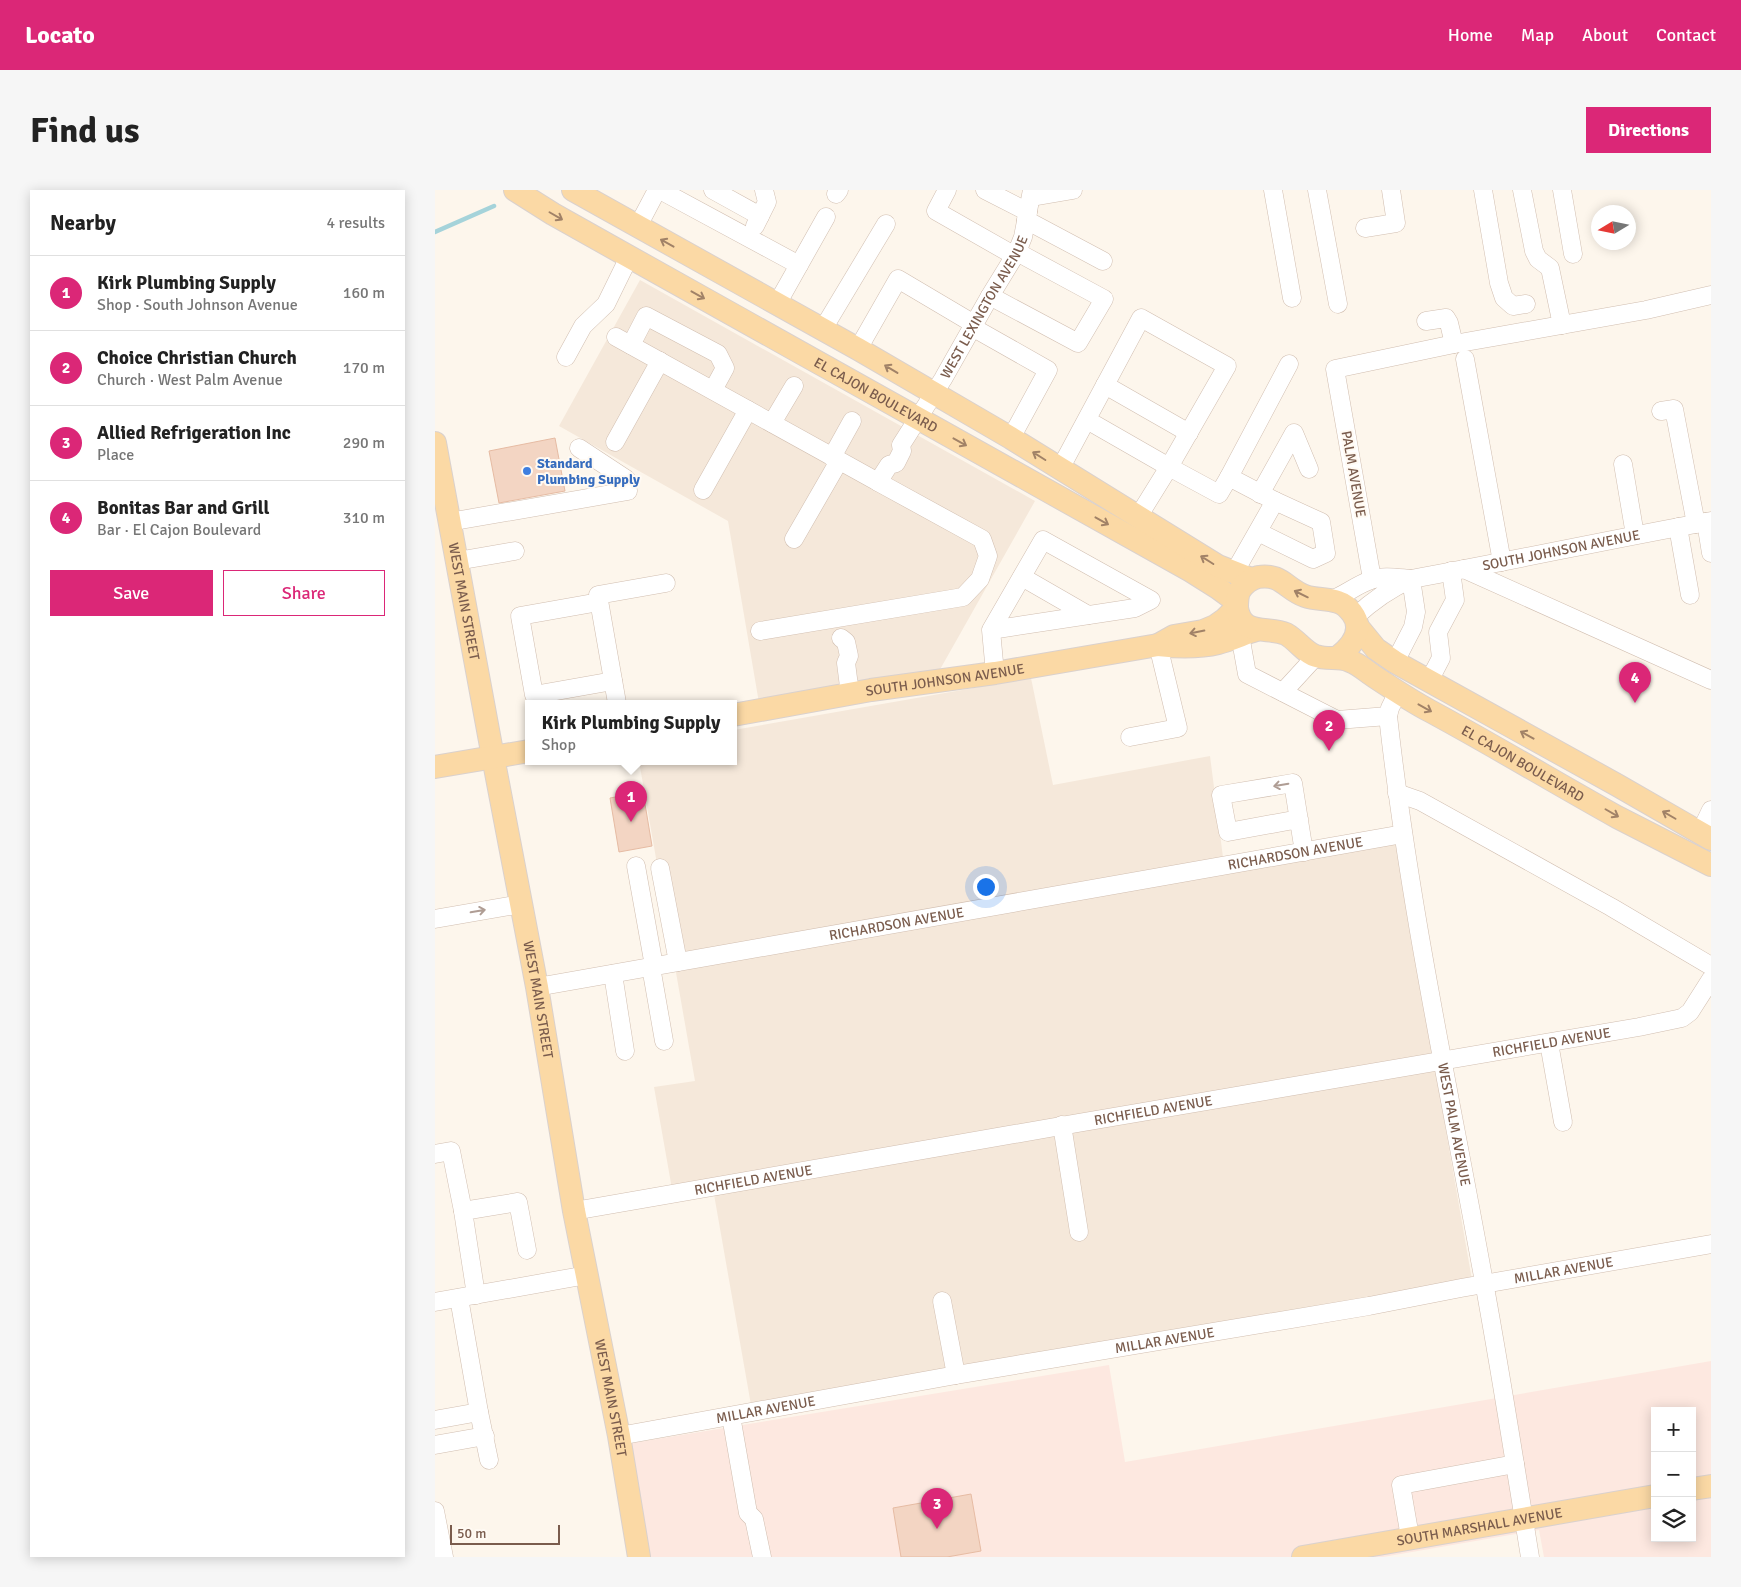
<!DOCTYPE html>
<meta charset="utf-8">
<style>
body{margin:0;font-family:Signika,sans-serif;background:#f6f6f6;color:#222}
.controls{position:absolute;right:15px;bottom:15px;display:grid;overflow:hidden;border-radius:0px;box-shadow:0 2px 12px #0003}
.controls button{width:45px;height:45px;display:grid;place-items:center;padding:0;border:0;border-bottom:1px solid #e0e0e0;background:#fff;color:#222;font:25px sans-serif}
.compass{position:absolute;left:1156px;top:15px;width:45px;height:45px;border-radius:50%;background:#fff;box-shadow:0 2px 12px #0003;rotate:260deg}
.scale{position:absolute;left:15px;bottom:12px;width:110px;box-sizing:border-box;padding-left:5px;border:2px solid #7a5c4d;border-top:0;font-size:14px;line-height:18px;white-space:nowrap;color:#7a5c4d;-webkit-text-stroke:4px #fffaf3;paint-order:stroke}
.you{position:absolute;left:550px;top:696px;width:18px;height:18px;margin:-12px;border:4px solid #fff;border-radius:50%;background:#1a73e8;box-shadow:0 0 0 8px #1a73e833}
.badge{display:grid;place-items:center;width:32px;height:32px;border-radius:50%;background:#db2777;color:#fff;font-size:16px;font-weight:700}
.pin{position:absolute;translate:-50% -41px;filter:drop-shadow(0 1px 2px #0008)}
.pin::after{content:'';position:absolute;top:26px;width:18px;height:15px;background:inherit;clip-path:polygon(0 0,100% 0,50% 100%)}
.popup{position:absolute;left:90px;top:510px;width:212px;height:65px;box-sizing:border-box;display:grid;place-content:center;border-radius:0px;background:#fff;filter:drop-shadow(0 1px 4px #0005);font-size:16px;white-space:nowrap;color:#767676}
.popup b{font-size:19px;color:#222}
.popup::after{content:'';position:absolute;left:50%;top:100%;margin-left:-10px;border:10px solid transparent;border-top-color:#fff}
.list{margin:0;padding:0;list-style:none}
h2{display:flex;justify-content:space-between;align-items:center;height:65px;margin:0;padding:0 20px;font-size:21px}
h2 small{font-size:16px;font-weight:400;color:#767676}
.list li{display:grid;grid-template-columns:32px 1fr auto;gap:15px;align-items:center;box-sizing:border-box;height:75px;padding:0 20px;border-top:1px solid #e0e0e0}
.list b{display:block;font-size:19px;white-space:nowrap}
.list p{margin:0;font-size:16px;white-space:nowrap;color:#767676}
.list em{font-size:16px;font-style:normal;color:#767676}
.actions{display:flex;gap:10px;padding:15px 20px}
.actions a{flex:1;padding:11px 0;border:1px solid #db2777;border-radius:0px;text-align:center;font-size:18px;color:#db2777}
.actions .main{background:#db2777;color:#fff}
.icon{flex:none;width:28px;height:28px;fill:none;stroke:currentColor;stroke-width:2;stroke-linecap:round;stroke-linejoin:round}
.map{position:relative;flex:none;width:1276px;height:1367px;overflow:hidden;border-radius:0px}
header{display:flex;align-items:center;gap:30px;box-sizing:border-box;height:70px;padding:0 25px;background:#db2777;color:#fff}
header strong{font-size:24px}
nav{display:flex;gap:28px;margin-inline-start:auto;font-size:18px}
.intro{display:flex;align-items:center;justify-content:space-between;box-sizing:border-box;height:120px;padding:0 30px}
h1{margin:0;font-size:35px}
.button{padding:12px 22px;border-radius:0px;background:#db2777;color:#fff;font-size:18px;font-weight:700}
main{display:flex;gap:30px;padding:0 30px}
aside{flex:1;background:#fff;border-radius:0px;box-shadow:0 2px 12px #0003}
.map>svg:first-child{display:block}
.residential{fill:#f5e8da}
.commercial{fill:#fde8e0;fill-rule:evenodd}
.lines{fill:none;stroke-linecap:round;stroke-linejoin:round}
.stream{stroke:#a5d3da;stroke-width:4.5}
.building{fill:#f3d5c3;stroke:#e6bba3}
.minor-casing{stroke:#d1beb0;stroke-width:19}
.major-casing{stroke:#dad1cd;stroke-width:24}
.minor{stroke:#fff;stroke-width:18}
.major{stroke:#fbd9a5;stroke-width:22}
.oneway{stroke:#a18267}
.oneway2{stroke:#af9d94}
.shop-dot{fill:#3f7fe0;stroke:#fffaf3;stroke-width:2}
.labels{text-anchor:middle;stroke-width:4;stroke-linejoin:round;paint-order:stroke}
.street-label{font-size:14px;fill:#7a5c4d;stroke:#fffaf3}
.shop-label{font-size:14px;font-weight:bold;fill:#366cbe;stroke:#fffaf3;text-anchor:start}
</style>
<header>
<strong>Locato</strong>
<nav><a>Home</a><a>Map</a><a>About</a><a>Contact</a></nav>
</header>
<div class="intro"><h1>Find us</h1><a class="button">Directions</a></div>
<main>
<aside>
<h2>Nearby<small>4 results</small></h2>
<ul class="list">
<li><span class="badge">1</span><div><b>Kirk Plumbing Supply</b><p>Shop · South Johnson Avenue</p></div><em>160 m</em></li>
<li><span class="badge">2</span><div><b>Choice Christian Church</b><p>Church · West Palm Avenue</p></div><em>170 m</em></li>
<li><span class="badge">3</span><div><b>Allied Refrigeration Inc</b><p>Place</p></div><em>290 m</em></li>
<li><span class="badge">4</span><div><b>Bonitas Bar and Grill</b><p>Bar · El Cajon Boulevard</p></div><em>310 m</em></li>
</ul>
<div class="actions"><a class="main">Save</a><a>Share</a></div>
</aside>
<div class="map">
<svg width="1276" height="1367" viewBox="0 0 1276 1367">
<rect width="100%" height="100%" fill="#fdf6ec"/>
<g class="residential">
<path d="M 205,90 L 600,311 L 503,483 L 324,513 L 293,331 L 124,236 Z"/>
<path d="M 596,488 L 618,595 L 775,566 L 790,683 L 961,654 L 1037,1090 L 316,1215 L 277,993 L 237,999 L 219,897 L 260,891 L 204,571 L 298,571 L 299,540 Z"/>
</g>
<path class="commercial" d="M 1276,1171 L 1276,1367 L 1109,1367 L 1104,1340 L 948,1367 L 212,1367 L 191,1254 L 674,1175 L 690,1272 ZM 1220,1221 L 1257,1221 L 1257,1348 L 1220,1348 Z"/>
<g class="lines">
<path class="stream" d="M 0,42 L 59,16"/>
</g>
<g class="building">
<path d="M 120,248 L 130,301 L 64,313 L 54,261 Z"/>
<path d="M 208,602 L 217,656 L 184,662 L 175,608 Z"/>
<path d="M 536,1304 L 546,1361 L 512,1367 L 466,1367 L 458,1318 Z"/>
</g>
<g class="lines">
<g class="minor-casing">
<g id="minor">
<path d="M 225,0 L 364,75"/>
<path d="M 278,0 L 325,26"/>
<path d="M 512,0 L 501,21 L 580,66"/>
<path d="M 550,0 L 593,22"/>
<path d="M 838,0 L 857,108"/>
<path d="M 882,0 L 903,114"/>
<path d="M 1048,0 L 1064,93 L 1069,108 L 1078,116 L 1091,114"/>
<path d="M 1087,0 L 1099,61 L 1103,69 L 1115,78 L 1127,135"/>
<path d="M 1127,0 L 1138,64"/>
<path d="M 401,4 L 404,0"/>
<path d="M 597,7 L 638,0"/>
<path d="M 591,30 L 668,71"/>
<path d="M 203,36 L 222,0"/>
<path d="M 320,36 L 332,12 L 329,0"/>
<path d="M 930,38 L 961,33 L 956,0"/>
<path d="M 555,106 L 643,153 L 669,109 L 582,62"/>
<path d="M 342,114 L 391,27"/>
<path d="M 991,131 L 1011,128 L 1014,133 L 1019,154"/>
<path d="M 537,137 L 613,180 L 576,248"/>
<path d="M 388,139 L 451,34"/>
<path d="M 181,147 L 443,292"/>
<path d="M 196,155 L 211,126 L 283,164 L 290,178 L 278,200"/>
<path d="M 423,159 L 463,89 L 539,134"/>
<path d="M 131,167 L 148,136 L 171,114 L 194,67"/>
<path d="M 1030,169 L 1067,372"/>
<path d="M 670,195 L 754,243"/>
<path d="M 1226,221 L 1239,219 L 1261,334"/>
<path d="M 337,233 L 359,196"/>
<path d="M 180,252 L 225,171"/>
<path d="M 397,267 L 417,231"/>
<path d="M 1188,274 L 1200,345"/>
<path d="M 625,279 L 706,128 L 792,176 L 734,277 L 652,230"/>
<path d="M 794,287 L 854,174"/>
<path d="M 268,300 L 313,220"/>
<path d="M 825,304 L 859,243 L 874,279"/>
<path d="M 703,327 L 734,277 L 784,304 L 794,287 L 840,311"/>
<path d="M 14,332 L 193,301 L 191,289 L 144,258"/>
<path d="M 1271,332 L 1276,363"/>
<path d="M 1243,337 L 1255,405"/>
<path d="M 359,349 L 404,271"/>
<path d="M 22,371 L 80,361"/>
<path d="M 1029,379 L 1276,490"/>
<path d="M 799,383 L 840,311 L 886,332 L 891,363 L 878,369 L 823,342"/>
<path d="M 587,387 L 653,425"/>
<path d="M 937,389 L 900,179 L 1019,154 L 1211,120 L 1276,105"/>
<path d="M 896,410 C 910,405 921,395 936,390 C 948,385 963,388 976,389 C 954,399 937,411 920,427"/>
<path d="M 164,412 L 85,426 L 99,505 L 178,491"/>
<path d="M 556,440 L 700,418 L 716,410 L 608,350 L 556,440 L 560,483"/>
<path id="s1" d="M 325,441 L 528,407 L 545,389 L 553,366 L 547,349 L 443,292 L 454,275 L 461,273 L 467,261 L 466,255 L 508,189 L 555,106 L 582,62 L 588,47 L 597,0"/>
<path d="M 805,445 L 812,484 L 902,530 L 953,526"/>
<path d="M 406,448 L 411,452 L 414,466 L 411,473 L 415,504"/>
<path id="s2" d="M 960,472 L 978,437 L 981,422 L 976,389 C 1076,371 1176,349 1276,331"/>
<path d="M 994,491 L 1006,468 L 1003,442 L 1020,410 L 1016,381"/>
<path d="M 848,502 L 881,466"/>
<path id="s3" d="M 963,502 L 955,518 L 953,526 C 974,716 1015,904 1049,1092 C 1066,1184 1080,1275 1095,1367"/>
<path d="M 182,513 L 163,405 L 231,393"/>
<path d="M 695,547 L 743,538 L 723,455"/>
<path d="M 962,603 L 985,611 L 1176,717 L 1276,776"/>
<path d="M 864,629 L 793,642 L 786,605 L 858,593 L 869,662"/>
<path d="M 1265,643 L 1276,620"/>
<path d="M 201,676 L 219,776"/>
<path d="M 225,678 L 243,772"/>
<path d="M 0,729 L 86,714"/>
<path d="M 216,777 L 229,851"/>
<path d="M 178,784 L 190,861"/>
<path id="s4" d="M 102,797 L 968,644"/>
<path d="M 1114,853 L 1128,932"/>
<path d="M 627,935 L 644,1042"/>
<path d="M 0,964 L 16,961 L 28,1021"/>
<path id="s5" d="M 139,1021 L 643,933 L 1204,837 L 1247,828 L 1255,822 L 1276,789"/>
<path d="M 41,1105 L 28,1021 L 83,1012 L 92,1060"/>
<path d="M 24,1108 L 44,1222"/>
<path d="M 507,1111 L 521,1185"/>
<path d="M 0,1112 L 152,1085"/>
<path d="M 296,1226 L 313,1323 L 319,1329 L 327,1367"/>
<path d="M 0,1230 L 44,1222 L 54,1270"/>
<path id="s6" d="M 184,1246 L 521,1185 L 934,1116 L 1026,1098 L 1276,1054"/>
<path d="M 0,1255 L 50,1246"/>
<path d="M 0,1321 L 9,1367"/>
<path d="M 975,1347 L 966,1295 L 1080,1274"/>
</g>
</g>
<g class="major-casing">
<g id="major">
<path id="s7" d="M 80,0 L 118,24 L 191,65 L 756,381 L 783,398 L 802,412"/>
<path d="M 138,0 L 423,159 L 576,248 L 783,376 L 816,389"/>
<path id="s8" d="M 0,253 L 58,567 L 102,797 L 139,1021 L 184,1246 L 204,1367"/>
<path d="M 802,417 L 790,429 L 780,436 L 768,441 L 739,446 L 723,455 C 743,457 763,458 783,453 C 796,450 808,444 821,440"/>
<path d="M 923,437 L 941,459 L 960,472 L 1182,595 L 1276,649"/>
<path id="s9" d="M 903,467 C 916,457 930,440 917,423 C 913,418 910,414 903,412 C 892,408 881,410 870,406 C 851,399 846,383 823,387 C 816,389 809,394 805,400 C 802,405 802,413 802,418 C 807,447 832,436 851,444 C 862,450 870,463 881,466 C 892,470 904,466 915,471 C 924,474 932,482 940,487 C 958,499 976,511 995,521 C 1058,555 1119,592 1182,627 C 1213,643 1245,659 1276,675"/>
<path id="s10" d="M 298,525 L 436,500 L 560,483 L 723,455"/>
<path d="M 0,577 L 94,561"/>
<path d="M 1257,1299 L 1276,1296"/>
<path id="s11" d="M 868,1367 L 1220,1306"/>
</g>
</g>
<use href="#minor" class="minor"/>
<use href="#major" class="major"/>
</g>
<defs><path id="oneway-shaft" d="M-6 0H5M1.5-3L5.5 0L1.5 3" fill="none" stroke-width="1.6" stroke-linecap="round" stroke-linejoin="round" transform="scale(1.25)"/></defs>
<g class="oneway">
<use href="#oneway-shaft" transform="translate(121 26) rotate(30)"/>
<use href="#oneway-shaft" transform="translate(232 53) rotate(-151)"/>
<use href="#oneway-shaft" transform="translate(263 105) rotate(29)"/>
<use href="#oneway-shaft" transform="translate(456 179) rotate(-149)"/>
<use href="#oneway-shaft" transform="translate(525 252) rotate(29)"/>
<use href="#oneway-shaft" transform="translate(604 266) rotate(-148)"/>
<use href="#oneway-shaft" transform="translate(667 331) rotate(29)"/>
<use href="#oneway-shaft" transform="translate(772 370) rotate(-148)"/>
<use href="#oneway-shaft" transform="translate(866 404) rotate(-154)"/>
<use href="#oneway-shaft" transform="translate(762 442) rotate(169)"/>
<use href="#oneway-shaft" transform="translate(990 518) rotate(29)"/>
<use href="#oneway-shaft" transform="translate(1092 545) rotate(-151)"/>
<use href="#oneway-shaft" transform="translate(1177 623) rotate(30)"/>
<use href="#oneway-shaft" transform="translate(1234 625) rotate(-150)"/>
</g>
<g class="oneway2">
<use href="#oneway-shaft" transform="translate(846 595) rotate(170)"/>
<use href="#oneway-shaft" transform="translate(43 721) rotate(-10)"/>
</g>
<circle class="shop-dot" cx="92" cy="281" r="5"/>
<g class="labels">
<g class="street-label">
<text dy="5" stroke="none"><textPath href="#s1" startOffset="600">WEST LEXINGTON AVENUE</textPath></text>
<text dy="5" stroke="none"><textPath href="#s7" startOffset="415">EL CAJON BOULEVARD</textPath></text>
<text transform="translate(919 284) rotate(80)" y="5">PALM AVENUE</text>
<text dy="5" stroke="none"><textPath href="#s2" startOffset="241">SOUTH JOHNSON AVENUE</textPath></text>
<text dy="5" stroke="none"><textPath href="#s8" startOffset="161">WEST MAIN STREET</textPath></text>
<text dy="5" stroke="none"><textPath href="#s10" startOffset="215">SOUTH JOHNSON AVENUE</textPath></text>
<text dy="5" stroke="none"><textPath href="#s9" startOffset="531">EL CAJON BOULEVARD</textPath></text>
<text dy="5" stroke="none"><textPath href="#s4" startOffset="770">RICHARDSON AVENUE</textPath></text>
<text dy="5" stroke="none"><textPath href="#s4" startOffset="365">RICHARDSON AVENUE</textPath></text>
<text dy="5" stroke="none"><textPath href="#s8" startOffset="566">WEST MAIN STREET</textPath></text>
<text dy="5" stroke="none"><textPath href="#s5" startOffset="992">RICHFIELD AVENUE</textPath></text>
<text dy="5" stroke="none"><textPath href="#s5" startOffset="588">RICHFIELD AVENUE</textPath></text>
<text dy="5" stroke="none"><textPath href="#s3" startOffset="440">WEST PALM AVENUE</textPath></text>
<text dy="5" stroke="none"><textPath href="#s5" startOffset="182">RICHFIELD AVENUE</textPath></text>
<text dy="5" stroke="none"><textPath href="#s6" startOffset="959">MILLAR AVENUE</textPath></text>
<text dy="5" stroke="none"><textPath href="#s6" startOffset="554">MILLAR AVENUE</textPath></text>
<text dy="5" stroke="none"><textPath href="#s8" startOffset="971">WEST MAIN STREET</textPath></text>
<text dy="5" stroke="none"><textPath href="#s6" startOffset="149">MILLAR AVENUE</textPath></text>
<text dy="5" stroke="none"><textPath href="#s11" startOffset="179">SOUTH MARSHALL AVENUE</textPath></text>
</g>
<g class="shop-label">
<text x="102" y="278">Standard<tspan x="102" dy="16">Plumbing Supply</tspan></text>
</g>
</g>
</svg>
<div class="controls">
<button>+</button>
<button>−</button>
<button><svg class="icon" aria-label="layers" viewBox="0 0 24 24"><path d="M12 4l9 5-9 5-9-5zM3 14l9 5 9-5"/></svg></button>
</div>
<svg class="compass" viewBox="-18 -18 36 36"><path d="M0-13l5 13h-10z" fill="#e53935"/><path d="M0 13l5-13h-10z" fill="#767676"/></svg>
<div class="scale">50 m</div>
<div class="you"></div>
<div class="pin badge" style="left:196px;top:632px">1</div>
<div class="popup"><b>Kirk Plumbing Supply</b>Shop</div>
<div class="pin badge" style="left:894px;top:561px">2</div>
<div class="pin badge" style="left:502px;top:1339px">3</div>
<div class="pin badge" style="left:1200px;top:513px">4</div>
</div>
</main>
